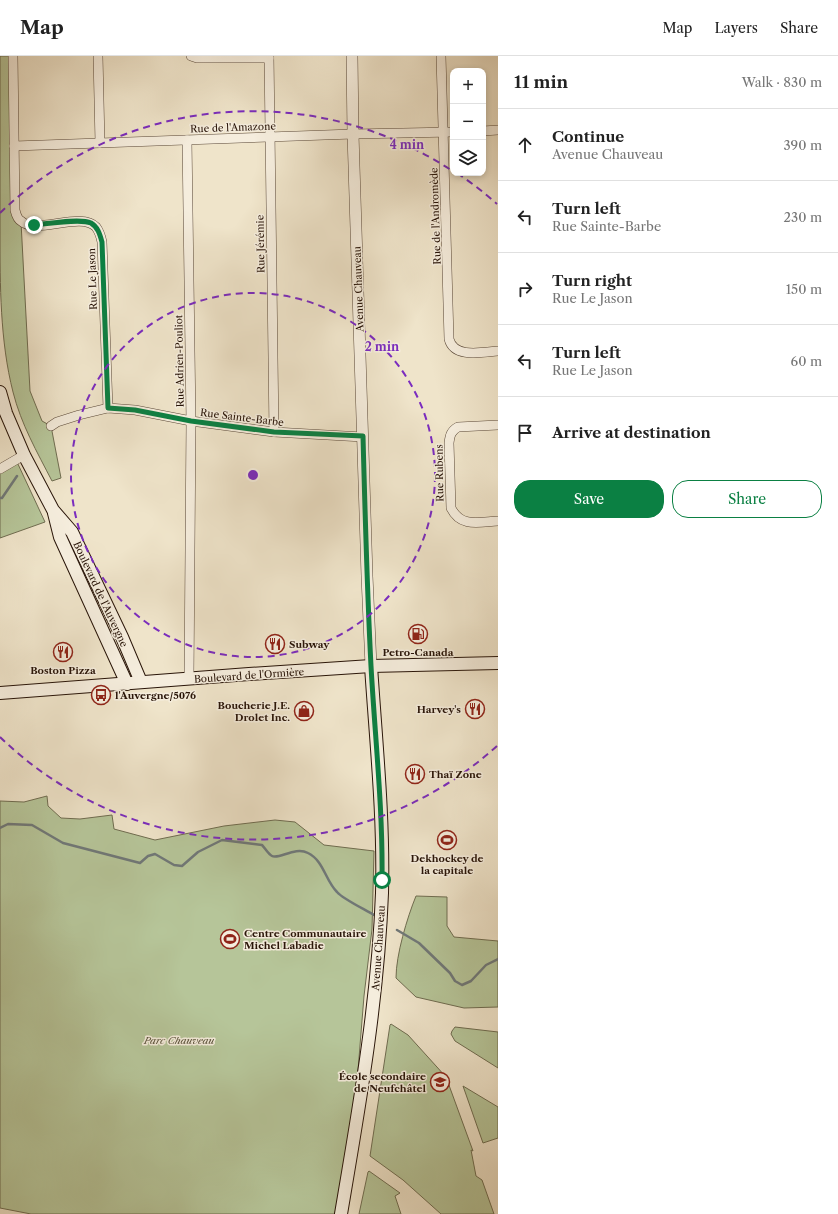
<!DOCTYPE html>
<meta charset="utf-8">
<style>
body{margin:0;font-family:"Libre Caslon Text",serif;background:#f6f6f6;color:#222}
.controls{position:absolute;right:12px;top:12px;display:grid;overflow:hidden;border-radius:8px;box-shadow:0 2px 6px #0003}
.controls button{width:36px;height:36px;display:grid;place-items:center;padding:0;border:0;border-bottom:1px solid #e0e0e0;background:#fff;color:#222;font:20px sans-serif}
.stop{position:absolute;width:12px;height:12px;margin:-9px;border:3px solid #0b8043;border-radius:50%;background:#fff}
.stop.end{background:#0b8043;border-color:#fff;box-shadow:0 1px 4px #0008}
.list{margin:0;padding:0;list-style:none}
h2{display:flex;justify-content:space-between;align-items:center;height:52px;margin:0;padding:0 16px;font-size:17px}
h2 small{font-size:13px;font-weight:400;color:#767676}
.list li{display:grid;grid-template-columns:26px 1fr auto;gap:12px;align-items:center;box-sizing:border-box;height:72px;padding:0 16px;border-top:1px solid #e0e0e0}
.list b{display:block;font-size:15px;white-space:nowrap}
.list p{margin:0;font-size:13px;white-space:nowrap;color:#767676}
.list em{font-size:13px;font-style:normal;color:#767676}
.actions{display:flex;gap:8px;padding:12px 16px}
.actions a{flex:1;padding:9px 0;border:1px solid #0b8043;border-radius:16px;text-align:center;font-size:14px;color:#0b8043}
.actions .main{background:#0b8043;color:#fff}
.icon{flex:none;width:22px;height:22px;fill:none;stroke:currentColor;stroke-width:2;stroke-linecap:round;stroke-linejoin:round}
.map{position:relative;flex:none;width:498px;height:1158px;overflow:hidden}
header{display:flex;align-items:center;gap:24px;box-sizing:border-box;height:56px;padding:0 20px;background:#fff;border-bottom:1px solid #e0e0e0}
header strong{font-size:19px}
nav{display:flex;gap:22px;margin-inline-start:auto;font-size:14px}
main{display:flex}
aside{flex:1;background:#fff}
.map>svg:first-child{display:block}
.green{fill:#b6c599;stroke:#6f6c50}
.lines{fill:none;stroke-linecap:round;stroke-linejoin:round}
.stream{stroke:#707878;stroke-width:2.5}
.minor-casing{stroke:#5a4838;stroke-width:10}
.tertiary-casing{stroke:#5a4838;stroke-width:12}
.secondary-casing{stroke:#281408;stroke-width:14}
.minor{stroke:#f5eddd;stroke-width:9}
.tertiary{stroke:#f5eddd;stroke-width:11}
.secondary{stroke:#f5eddd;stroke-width:12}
.route{stroke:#0b8043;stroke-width:5}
.ring{fill:none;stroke:#7b2cbf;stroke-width:2;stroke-dasharray:7 5}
.labels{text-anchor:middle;stroke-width:3;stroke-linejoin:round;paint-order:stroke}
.street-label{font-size:10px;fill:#281408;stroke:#f5eddd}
.poi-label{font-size:10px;font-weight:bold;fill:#281408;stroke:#f5eddd;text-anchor:start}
.park-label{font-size:10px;font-style:italic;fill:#5a523b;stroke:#f5eddd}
.centre{fill:#7b2cbf;stroke:#f5eddd;stroke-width:2}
.ring-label{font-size:12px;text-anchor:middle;font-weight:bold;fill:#7b2cbf;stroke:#f5eddd;stroke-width:3;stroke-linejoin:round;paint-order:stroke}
</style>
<header>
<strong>Map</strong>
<nav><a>Map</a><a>Layers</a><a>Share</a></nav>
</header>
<main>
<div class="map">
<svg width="498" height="1158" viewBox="0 0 498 1158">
<rect width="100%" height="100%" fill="#efe4ca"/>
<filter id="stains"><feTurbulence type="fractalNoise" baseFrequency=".005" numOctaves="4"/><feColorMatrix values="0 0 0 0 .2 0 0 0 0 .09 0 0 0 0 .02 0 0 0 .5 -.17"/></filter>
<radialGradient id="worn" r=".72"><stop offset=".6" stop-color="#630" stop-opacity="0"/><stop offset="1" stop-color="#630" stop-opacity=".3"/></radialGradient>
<g class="green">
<path d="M 0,0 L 13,0 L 15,154 L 21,166 L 30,335 L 42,365 L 51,370 L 61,422 L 52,425 C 37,396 21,368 13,336 C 0,285 0,229 0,176 C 0,117 0,59 0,0 Z"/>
<path d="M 17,406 L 45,466 L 0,482 L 0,416 Z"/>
<path d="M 47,740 L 48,750 L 61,762 L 80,763 L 112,759 L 114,773 L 155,784 L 224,770 L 275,764 L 295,766 L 324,789 L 374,795 L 372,873 L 364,940 L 356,1039 L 335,1158 L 31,1158 L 0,1152 L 0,745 L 24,746 Z"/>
<path d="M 416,840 L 447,841 L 447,870 L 454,881 L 498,885 L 498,951 L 464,952 L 416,941 L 396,922 C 396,899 407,862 416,840 Z"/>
<path d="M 391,968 L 408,979 L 446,1021 L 473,1095 L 471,1094 L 476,1120 L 482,1124 L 494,1158 L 441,1158 L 403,1124 L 370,1100 L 390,969 Z"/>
<path d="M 455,971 L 498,976 L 498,1012 L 455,985 L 451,978 L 452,975 Z"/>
<path d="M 463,1030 L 498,1051 L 498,1082 L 483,1087 Z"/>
<path d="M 369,1115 L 400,1137 L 395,1140 L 401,1158 L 359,1158 L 368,1116 Z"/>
</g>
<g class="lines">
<g class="stream">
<path d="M 0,442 L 2,442 L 17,420"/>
<path d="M 0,772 L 8,768 L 32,769 L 63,787 L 140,807 L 148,800 L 155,798 L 174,809 L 182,810 L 198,796 L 222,784 L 262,789 C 265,792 268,798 272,800 C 279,804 295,790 308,797 C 324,805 325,824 337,836 C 343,843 364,853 374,859"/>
<path d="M 397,874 L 419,887 L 450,917 L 455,925 L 462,929 L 471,925 L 486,909 L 498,903"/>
</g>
<g class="minor-casing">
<g id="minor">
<path d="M 13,0 L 15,154 C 16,158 17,163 21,165 C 36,179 81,155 96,171 C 99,175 101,181 102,186 L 108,352"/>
<path d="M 98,0 L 100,87"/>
<path d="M 191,0 L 197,2 L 269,2"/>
<path d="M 269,0 L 274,376"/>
<path d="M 441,0 L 449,283 C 454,303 483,296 498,295"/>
<path d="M 483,75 L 498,74"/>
<path d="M 187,84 L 191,365 L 189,623"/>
<path d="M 14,90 L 353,78 L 453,76"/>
<path d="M 498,369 L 458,371 C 451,375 450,379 449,387 L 451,452 C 461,472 479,466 498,465"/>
<path d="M 51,370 L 57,366 L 79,359 L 108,352 L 135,354 L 191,365 L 274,376 L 363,381"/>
<path d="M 0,413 L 24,399"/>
</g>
</g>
<g class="tertiary-casing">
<path id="tertiary" d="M 352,0 L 353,78 L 367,520 L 371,610"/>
</g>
<g class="secondary-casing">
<g id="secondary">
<path d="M 0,336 L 6,357 L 24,399 L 53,454 L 72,476 L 122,581 L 141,626"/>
<path d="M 54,457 L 60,481 L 127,628"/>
<path d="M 0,637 L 249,618 L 371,610 L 498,607"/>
<path d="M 341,1158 C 359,1052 378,945 382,837 C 384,762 376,686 371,610"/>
</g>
</g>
<use href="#minor" class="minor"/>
<use href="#tertiary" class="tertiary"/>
<use href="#secondary" class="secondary"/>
</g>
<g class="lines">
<path class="route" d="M 34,169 C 46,168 80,162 91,167 C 98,171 100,179 102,186 L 108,352 L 135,354 L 191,365 L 274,376 L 363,380 C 365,457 367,534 371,610 C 375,682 383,753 382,824"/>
</g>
<g class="ring">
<circle cx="253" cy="419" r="182"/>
<path d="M497 690A364 364 0 0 1 0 681M0 157A364 364 0 0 1 451 114M457 117A364 364 0 0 1 497 148"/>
</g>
<defs>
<g id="fuel-ring" transform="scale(1)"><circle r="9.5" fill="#f5eddd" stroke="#8f2418" stroke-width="1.5"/><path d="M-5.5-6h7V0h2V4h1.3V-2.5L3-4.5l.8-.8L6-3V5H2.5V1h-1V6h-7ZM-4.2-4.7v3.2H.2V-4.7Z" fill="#8f2418"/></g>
<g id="restaurant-ring" transform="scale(1)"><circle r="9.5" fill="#f5eddd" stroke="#8f2418" stroke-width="1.5"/><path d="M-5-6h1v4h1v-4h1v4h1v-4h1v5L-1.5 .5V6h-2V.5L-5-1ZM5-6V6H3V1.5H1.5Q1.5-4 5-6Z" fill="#8f2418"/></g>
<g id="bus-ring" transform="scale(1)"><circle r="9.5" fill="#f5eddd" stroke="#8f2418" stroke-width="1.5"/><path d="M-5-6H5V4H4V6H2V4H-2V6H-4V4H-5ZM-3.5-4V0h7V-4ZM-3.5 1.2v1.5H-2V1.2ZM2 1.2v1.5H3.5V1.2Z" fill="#8f2418"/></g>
<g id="shop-ring" transform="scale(1)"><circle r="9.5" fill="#f5eddd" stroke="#8f2418" stroke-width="1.5"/><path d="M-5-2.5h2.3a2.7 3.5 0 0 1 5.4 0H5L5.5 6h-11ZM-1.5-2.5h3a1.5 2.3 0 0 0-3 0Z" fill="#8f2418"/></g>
<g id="stadium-ring" transform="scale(1)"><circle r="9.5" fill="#f5eddd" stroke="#8f2418" stroke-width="1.5"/><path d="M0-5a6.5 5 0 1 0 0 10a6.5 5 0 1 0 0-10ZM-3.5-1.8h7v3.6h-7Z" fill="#8f2418"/></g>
<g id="school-ring" transform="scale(1)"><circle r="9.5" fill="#f5eddd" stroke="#8f2418" stroke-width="1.5"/><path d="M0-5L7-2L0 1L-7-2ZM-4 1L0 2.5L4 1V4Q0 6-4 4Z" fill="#8f2418"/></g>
</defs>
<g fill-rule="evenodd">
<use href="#fuel-ring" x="418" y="578"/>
<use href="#restaurant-ring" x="275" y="588"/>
<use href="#restaurant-ring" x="63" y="596"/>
<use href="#bus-ring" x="101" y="639"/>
<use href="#restaurant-ring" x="475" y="653"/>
<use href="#shop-ring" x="304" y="655"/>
<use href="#restaurant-ring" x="415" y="718"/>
<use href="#stadium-ring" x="447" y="784"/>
<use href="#stadium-ring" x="230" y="883"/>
<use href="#school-ring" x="440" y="1026"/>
</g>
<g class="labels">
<g class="street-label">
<text transform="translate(233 71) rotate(-2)" y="4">Rue de l'Amazone</text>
<text transform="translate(435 160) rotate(-92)" y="4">Rue de l'Andromède</text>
<text transform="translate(260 188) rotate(-91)" y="4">Rue Jérémie</text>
<text transform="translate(92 223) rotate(-92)" y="4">Rue Le Jason</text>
<text transform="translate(358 233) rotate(-92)" y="4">Avenue Chauveau</text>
<text transform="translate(179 305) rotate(-91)" y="4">Rue Adrien-Pouliot</text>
<text transform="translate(242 361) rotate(7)" y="4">Rue Sainte-Barbe</text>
<text transform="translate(439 417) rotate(-91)" y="4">Rue Rubens</text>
<text transform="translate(101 538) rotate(65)" y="4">Boulevard de l'Auvergne</text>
<text transform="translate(249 619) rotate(-4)" y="4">Boulevard de l'Ormière</text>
<text transform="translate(378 892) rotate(-86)" y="4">Avenue Chauveau</text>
</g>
<g class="poi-label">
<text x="289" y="592">Subway</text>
<text x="418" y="600" text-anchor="middle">Petro-Canada</text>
<text x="63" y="618" text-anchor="middle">Boston Pizza</text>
<text x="115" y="643">l'Auvergne/5076</text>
<text x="290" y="653" text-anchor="end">Boucherie J.E.<tspan x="290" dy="12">Drolet Inc.</tspan></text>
<text x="461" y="657" text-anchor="end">Harvey's</text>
<text x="429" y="722">Thaï Zone</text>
<text x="447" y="806" text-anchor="middle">Dekhockey de<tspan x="447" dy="12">la capitale</tspan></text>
<text x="244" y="881">Centre Communautaire<tspan x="244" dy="12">Michel Labadie</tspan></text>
<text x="426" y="1024" text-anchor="end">École secondaire<tspan x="426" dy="12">de Neufchâtel</tspan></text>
</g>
<g class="park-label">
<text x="179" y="988">Parc Chauveau</text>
</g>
</g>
<circle cx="253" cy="419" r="6" class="centre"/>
<g class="ring-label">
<text x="407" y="93">4 min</text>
<text x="382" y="295">2 min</text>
</g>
<rect width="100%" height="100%" filter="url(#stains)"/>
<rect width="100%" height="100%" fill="url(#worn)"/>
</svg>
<div class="controls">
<button>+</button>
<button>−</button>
<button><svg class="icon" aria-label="layers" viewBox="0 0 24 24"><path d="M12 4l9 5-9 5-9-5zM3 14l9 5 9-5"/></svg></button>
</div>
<div class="stop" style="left:382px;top:824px"></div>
<div class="stop end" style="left:34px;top:169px"></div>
</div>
<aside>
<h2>11 min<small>Walk · 830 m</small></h2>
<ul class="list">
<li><svg class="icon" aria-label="ahead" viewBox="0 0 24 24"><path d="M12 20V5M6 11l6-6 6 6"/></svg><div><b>Continue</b><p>Avenue Chauveau</p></div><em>390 m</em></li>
<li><svg class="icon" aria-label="left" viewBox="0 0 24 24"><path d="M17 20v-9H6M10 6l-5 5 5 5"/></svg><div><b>Turn left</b><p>Rue Sainte-Barbe</p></div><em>230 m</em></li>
<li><svg class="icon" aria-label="right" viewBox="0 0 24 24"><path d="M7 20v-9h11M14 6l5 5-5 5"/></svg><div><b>Turn right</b><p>Rue Le Jason</p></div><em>150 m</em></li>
<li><svg class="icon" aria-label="left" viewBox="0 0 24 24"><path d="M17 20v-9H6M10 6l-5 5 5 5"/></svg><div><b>Turn left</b><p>Rue Le Jason</p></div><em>60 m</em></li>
<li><svg class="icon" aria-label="arrive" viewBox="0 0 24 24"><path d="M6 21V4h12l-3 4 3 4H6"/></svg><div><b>Arrive at destination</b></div></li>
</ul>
<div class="actions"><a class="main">Save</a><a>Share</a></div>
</aside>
</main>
